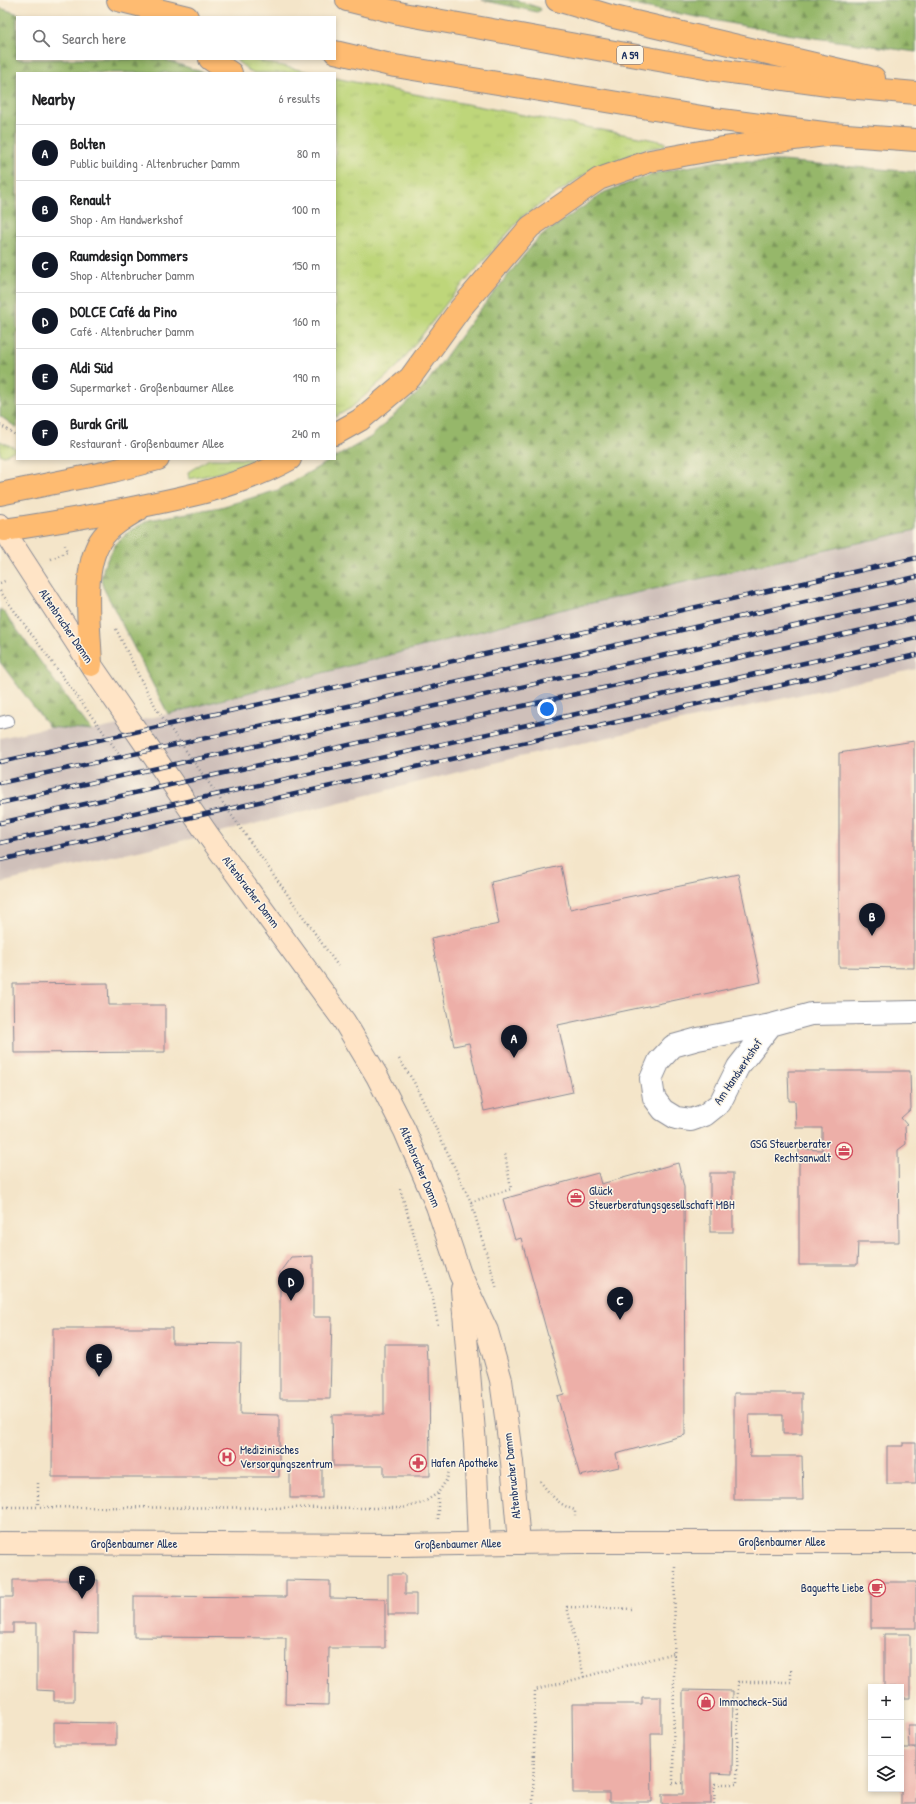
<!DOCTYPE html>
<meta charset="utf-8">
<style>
body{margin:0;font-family:"Patrick Hand",sans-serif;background:#f2f2f2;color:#202124}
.controls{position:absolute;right:12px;bottom:12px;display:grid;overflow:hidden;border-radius:0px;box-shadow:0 2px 6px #0003}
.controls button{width:36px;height:36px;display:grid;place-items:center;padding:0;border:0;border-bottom:1px solid #e0e0e0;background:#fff;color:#202124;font:20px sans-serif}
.you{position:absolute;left:547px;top:709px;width:14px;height:14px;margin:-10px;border:3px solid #fff;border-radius:50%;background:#1a73e8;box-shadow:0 0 0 6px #1a73e833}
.badge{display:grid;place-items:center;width:26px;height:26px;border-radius:50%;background:#111827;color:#fff;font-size:13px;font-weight:700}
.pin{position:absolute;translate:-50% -33px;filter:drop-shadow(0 1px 2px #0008)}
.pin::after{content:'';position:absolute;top:21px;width:14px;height:12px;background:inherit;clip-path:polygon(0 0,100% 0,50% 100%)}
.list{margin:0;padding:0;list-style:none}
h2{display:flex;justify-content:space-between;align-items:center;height:52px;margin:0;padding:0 16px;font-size:17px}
h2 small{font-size:13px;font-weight:400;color:#757577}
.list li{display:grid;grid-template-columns:26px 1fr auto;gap:12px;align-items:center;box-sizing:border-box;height:56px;padding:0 16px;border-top:1px solid #e0e0e0}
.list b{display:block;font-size:15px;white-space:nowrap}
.list p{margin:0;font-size:13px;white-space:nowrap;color:#757577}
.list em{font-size:13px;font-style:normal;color:#757577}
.icon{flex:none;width:22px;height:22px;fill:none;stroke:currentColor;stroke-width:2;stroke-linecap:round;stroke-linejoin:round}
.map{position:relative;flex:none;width:916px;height:1804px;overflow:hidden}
.search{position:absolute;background:#fff;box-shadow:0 2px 6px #0003;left:16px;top:16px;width:320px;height:44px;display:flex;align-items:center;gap:10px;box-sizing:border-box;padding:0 14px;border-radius:0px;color:#757577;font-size:15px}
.panel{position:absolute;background:#fff;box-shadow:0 2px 6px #0003;left:16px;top:72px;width:320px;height:388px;border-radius:0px}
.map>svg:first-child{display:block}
.railway{fill:#cfc0ba}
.grass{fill:url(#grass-tufts);stroke:#6c826c}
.forest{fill:url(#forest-firs);stroke:#587364}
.building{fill:#edafa8}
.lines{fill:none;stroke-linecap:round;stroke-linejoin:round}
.service-casing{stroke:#888a94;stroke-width:14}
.minor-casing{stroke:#888a94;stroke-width:24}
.secondary-casing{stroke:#888a94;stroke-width:24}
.motorway-casing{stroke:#888a94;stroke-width:24}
.path{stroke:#888a94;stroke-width:2.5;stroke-dasharray:1 3;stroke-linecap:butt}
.service{stroke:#fff;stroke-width:12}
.minor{stroke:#fff;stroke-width:22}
.secondary{stroke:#ffe4c6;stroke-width:22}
.motorway{stroke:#febb71;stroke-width:22}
.rail-casing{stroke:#1b2f5e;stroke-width:4.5}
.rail{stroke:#fcf5e5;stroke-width:3;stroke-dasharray:9;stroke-linecap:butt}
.labels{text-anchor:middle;stroke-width:3;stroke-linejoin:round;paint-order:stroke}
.shield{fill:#fcf5e5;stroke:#5e6a86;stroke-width:1}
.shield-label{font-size:11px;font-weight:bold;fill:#1b2f5e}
.street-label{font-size:12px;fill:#1b2f5e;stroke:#fcf5e5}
.poi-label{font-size:12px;fill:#1b2f5e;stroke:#fcf5e5;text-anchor:start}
</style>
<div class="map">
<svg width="916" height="1804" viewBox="0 0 916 1804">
<defs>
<pattern id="grass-tufts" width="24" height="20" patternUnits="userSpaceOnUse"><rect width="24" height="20" fill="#bed67a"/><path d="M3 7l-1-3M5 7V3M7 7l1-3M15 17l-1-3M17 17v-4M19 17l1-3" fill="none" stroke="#a3b86c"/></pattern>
<pattern id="forest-firs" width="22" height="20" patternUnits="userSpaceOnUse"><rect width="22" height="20" fill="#96b76a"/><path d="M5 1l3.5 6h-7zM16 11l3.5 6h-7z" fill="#7a955a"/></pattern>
</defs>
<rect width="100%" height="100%" fill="#fcf5e5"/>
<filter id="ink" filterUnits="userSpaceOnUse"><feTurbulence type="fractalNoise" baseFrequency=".025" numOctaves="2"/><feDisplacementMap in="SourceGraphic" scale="8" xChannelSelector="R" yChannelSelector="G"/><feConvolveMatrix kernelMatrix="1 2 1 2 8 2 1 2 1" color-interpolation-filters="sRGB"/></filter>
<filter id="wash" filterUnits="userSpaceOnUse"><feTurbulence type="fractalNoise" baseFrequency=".012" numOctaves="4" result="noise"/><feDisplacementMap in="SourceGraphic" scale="16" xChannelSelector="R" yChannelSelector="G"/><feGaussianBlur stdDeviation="0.9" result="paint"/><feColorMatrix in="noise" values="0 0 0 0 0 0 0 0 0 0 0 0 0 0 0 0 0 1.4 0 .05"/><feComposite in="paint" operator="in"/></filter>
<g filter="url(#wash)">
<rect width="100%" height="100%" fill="#f4e5c9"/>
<path class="railway" d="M 916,530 L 916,669 L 510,759 L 246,826 L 0,883 L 0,738 L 49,727 L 91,731 L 168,714 L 556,611 Z"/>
<g class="grass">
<path d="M 237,59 L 250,59 L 314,73 L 252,73 L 237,61 Z"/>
<path d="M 335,78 L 388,89 L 665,142 L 665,146 L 646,149 L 591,170 L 523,216 L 449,300 L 398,366 L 351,408 L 335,417 Z"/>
<path d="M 0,441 L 17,449 L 4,456 L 0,454 Z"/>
<path d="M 209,459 L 262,459 L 215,474 L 189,479 L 188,472 Z"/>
</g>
<g class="forest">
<path d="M 482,0 L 516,0 L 540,8 L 541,10 L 537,12 Z"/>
<path d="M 607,0 L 916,0 L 916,52 L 787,34 Z"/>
<path d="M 0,8 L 28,17 L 17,17 L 17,59 L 163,59 L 205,73 L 17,73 L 17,428 L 0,416 Z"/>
<path d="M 718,161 L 781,161 L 916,172 L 916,530 L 556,611 L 168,714 L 103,587 L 101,578 L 104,566 L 115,545 L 128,532 L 149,520 L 221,507 L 278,490 L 371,437 L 423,388 L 475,316 L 539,237 L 605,192 L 656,173 Z"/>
<path d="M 0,609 L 4,612 L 91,731 L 49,727 L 0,662 Z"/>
</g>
<g id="blocks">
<g class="building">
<path d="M 914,741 L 914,968 L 839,967 L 839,753 Z"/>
<path d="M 561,866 L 570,909 L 738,874 L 761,982 L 558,1025 L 573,1092 L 484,1111 L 469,1043 L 454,1046 L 431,938 L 499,924 L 491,882 Z"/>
<path d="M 108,983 L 109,1005 L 165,1005 L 165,1052 L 14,1053 L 13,984 Z"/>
<path d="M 788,1071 L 910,1071 L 911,1109 L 901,1118 L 907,1125 L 905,1126 L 906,1144 L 898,1150 L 899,1242 L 858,1242 L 857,1265 L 799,1265 L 799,1149 L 822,1150 L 822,1128 L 796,1128 L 795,1101 L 789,1101 Z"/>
<path d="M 678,1163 L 684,1187 L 685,1435 L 616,1454 L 619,1467 L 580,1476 L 557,1396 L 564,1394 L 521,1238 L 515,1240 L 503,1199 L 598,1173 L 601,1184 Z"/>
<rect x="710" y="1173" width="23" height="59"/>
<path d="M 313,1256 L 313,1317 L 332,1317 L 330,1399 L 280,1399 L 280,1272 L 291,1257 Z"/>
<path d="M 53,1328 L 172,1328 L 172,1343 L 241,1344 L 240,1414 L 279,1415 L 279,1477 L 52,1477 Z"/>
<path d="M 384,1344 L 426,1344 L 427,1360 L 429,1360 L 430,1476 L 384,1476 L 384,1466 L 333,1466 L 332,1415 L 384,1415 Z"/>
<path d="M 734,1393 L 802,1393 L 802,1434 L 783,1434 L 783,1415 L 749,1415 L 750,1456 L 802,1456 L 803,1500 L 734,1500 Z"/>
<path d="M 903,1443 L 916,1443 L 916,1484 L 887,1484 L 887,1446 L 903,1446 Z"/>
<rect x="290" y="1464" width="32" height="34"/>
<path d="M 388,1574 L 405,1574 L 405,1594 L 416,1594 L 416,1615 L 388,1615 Z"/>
<path d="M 13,1580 L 98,1580 L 98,1634 L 74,1633 L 74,1701 L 54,1701 L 54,1691 L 37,1690 L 37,1623 L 13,1623 L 13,1633 L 0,1633 L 0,1597 L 13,1597 Z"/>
<path d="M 286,1580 L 330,1581 L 330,1598 L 385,1599 L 385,1648 L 329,1648 L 328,1705 L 285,1704 L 286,1638 L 134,1637 L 134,1596 L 286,1597 Z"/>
<rect x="871" y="1582" width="45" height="46"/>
<path d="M 884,1634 L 910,1634 L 910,1698 L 901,1698 L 901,1687 L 884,1687 Z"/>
<path d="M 683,1690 L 733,1691 L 732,1774 L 711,1773 L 711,1804 L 662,1804 L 662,1794 L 683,1794 Z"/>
<path d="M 642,1697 L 661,1697 L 661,1733 L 651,1733 L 652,1802 L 609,1802 L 609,1793 L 573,1793 L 572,1704 L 642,1704 Z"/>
<path d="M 54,1722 L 116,1723 L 116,1745 L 54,1745 Z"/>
<path d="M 908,1725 L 916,1725 L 916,1747 L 909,1747 Z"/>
<rect x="901" y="1748" width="15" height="56"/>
</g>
</g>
</g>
<g filter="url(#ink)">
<use href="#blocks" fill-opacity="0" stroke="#888a94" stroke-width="1"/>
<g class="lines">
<g class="service-casing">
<path id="service" d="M 0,723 L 8,721"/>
</g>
<g class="minor-casing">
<path id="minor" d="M 771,1025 L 738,1067 L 720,1103 L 705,1115 L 691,1120 L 676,1118 L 663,1110 L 654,1098 L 651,1079 L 659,1061 L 673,1046 L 698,1039 L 771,1025 L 811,1014 L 916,1012"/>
</g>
<g class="secondary-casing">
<g id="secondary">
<path d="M 0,525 L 91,665 L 208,835 L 344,1021 L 377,1076 L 405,1131 L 437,1206 L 460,1274 L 487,1331 L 501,1380 L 512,1462 L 519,1543"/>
<path d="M 462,1289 L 475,1444 L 479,1543"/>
<path d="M 0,1543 L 402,1545 L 576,1542 L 916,1542"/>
</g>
</g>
<g class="motorway-casing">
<g id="motorway">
<path d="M 118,0 L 187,17"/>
<path d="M 347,0 L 403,14 L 709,69 L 835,86 L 916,93"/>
<path d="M 557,0 L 614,17 L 874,78"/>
<path d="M 335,52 L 395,66 L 714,119 L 832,134 L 916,140"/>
<path d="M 210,59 L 231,73"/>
<path d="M 335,434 L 360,420 L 410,378 L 460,309 L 530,227 L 599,179 L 650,161 L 717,149 L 832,134"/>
<path d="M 0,494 L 113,471 L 158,459"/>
<path d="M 4,530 C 46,524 86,517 127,509 C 183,498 239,487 290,459"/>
<path d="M 91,665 C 90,629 81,572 100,541 C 109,527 124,518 138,510"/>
</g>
</g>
<g class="path">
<path d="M 0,425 L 17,436"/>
<path d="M 51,559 L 67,552 L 65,545"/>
<path d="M 0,583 L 7,580"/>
<path d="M 0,591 L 120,755"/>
<path d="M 116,629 L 142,682 L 158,711 L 338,966"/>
<path d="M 399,1059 L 414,1082 L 471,1202 L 497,1289"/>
<path d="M 400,1189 L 432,1294 L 438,1325"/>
<path d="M 471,1202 L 511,1189 L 505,1154"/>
<path d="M 540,1481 C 550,1494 558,1505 575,1510 L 575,1516"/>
<path d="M 38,1483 L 38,1506"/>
<path d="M 0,1507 L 402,1508 L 423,1503 L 438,1493"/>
<path d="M 438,1519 L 438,1493 L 447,1479 L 449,1471"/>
<path d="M 675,1567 L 673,1783 L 682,1783"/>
<path d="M 584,1677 L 567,1607 L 634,1609"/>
<path d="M 533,1804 L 535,1690 L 674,1653"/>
<path d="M 714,1804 L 715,1784 L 737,1784 L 738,1682 L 791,1682 L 791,1668"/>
</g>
<use href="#service" class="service"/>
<use href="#minor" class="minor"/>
<use href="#secondary" class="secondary"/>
<use href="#motorway" class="motorway"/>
<g class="rail-casing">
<g id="rail">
<path d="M 0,762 L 916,558"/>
<path d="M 0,783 C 306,718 611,645 916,577"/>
<path d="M 0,803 L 916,599"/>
<path d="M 0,823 L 916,618"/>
<path d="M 0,843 L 916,638"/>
<path d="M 0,860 L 916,655"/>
</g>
</g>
<use href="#rail" class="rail"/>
</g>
</g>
<defs>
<g id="office-ring" transform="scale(0.9)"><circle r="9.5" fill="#fcf5e5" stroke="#d1495b" stroke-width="1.5"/><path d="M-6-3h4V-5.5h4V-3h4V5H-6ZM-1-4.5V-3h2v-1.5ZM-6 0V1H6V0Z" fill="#d1495b"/></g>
<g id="hospital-ring" transform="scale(0.9)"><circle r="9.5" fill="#fcf5e5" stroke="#d1495b" stroke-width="1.5"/><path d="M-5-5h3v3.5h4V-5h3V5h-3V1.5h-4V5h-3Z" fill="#d1495b"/></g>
<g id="pharmacy-ring" transform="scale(0.9)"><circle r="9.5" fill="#fcf5e5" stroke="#d1495b" stroke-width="1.5"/><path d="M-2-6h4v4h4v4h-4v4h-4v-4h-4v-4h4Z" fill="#d1495b"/></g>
<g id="cafe-ring" transform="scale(0.9)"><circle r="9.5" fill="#fcf5e5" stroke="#d1495b" stroke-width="1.5"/><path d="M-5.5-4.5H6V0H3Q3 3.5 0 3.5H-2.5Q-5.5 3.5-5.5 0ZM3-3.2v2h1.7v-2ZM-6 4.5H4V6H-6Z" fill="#d1495b"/></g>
<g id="shop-ring" transform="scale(0.9)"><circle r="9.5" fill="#fcf5e5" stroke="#d1495b" stroke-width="1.5"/><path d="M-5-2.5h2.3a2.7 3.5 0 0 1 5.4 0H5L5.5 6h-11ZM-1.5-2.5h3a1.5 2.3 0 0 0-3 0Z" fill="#d1495b"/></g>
</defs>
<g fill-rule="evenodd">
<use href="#office-ring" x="844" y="1151"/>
<use href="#office-ring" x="576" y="1198"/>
<use href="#hospital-ring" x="227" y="1457"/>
<use href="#pharmacy-ring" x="418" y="1463"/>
<use href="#cafe-ring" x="877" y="1588"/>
<use href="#shop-ring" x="706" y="1702"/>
</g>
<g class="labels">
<rect class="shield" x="617" y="46" width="26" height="18" rx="3"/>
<g class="shield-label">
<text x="630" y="59">A 59</text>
</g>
<g class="street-label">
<text transform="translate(66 626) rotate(56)" y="4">Altenbrucher Damm</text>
<text transform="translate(251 892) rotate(53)" y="4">Altenbrucher Damm</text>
<text transform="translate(738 1072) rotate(-56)" y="4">Am Handwerkshof</text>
<text transform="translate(420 1167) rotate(67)" y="4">Altenbrucher Damm</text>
<text transform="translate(512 1476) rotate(-96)" y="4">Altenbrucher Damm</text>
<text x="782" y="1546">Großenbaumer Allee</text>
<text x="134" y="1548">Großenbaumer Allee</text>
<text transform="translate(458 1544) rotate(-1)" y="4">Großenbaumer Allee</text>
</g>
<g class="poi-label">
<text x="831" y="1148" text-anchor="end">GSG Steuerberater<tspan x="831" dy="14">Rechtsanwalt</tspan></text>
<text x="589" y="1195">Glück<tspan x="589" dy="14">Steuerberatungsgesellschaft MBH</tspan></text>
<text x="240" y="1454">Medizinisches<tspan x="240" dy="14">Versorgungszentrum</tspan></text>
<text x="431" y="1467">Hafen Apotheke</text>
<text x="864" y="1592" text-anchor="end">Baguette Liebe</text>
<text x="719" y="1706">Immocheck-Süd</text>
</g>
</g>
</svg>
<div class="controls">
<button>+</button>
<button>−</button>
<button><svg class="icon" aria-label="layers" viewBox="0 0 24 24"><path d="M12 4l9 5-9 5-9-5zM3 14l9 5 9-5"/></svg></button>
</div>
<div class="you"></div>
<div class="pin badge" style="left:514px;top:1058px">A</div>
<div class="pin badge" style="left:872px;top:936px">B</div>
<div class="pin badge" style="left:620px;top:1320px">C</div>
<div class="pin badge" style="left:291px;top:1301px">D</div>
<div class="pin badge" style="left:99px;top:1377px">E</div>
<div class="pin badge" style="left:82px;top:1599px">F</div>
<div class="search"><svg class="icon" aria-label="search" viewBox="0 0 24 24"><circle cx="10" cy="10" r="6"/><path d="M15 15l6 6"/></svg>Search here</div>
<section class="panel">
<h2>Nearby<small>6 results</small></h2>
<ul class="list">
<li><span class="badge">A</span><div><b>Bolten</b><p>Public building · Altenbrucher Damm</p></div><em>80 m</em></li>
<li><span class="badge">B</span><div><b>Renault</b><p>Shop · Am Handwerkshof</p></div><em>100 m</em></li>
<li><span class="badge">C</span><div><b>Raumdesign Dommers</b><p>Shop · Altenbrucher Damm</p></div><em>150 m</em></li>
<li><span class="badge">D</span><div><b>DOLCE Café da Pino</b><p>Café · Altenbrucher Damm</p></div><em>160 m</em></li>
<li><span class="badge">E</span><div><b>Aldi Süd</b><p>Supermarket · Großenbaumer Allee</p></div><em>190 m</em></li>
<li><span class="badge">F</span><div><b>Burak Grill</b><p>Restaurant · Großenbaumer Allee</p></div><em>240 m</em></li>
</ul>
</section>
</div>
